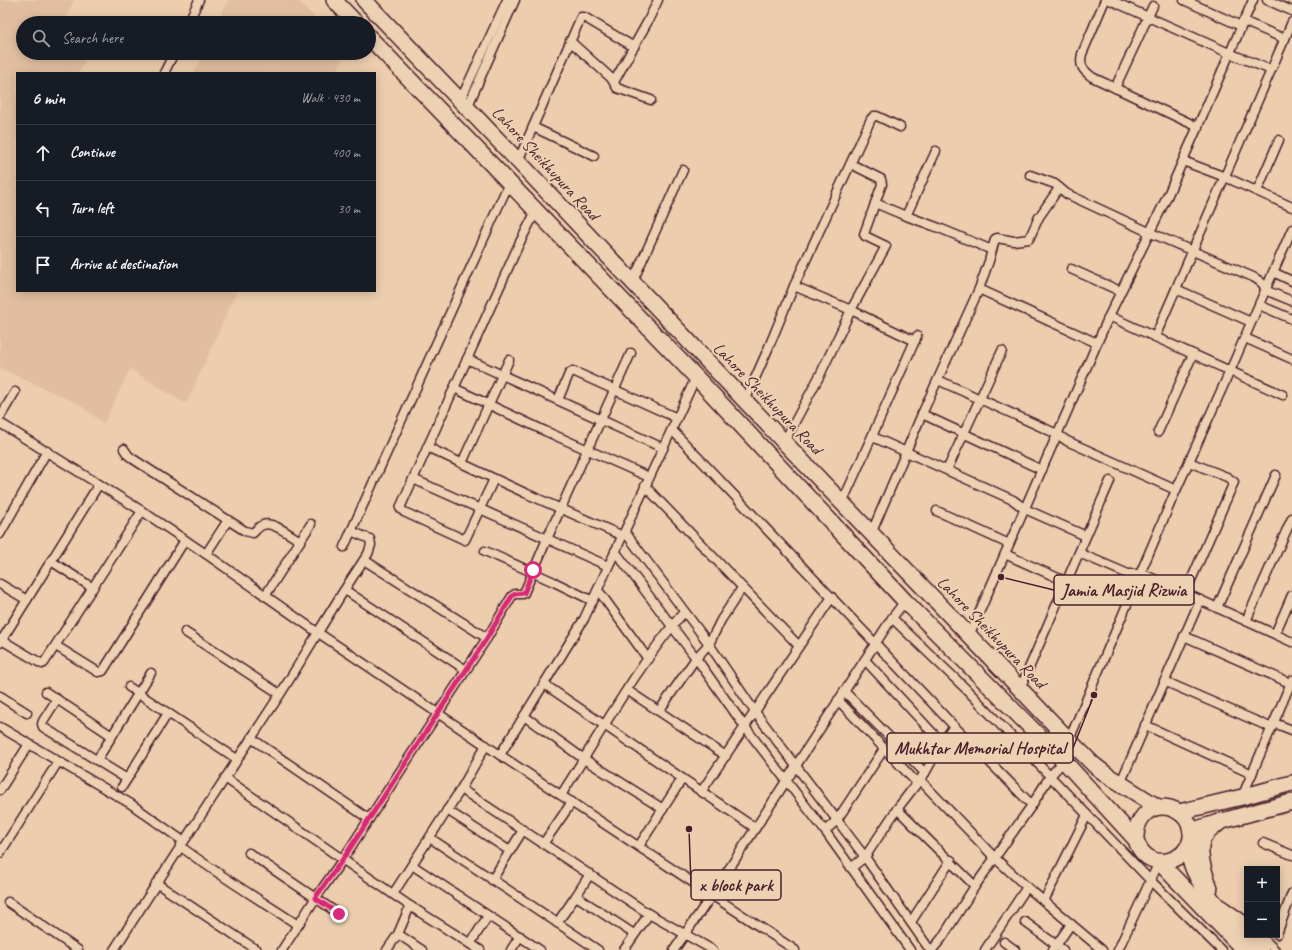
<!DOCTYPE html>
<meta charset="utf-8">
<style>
body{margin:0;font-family:Caveat,sans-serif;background:#20242c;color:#f1f3f6}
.controls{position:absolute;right:12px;bottom:12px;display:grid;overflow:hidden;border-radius:0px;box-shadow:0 2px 10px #0003}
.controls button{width:36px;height:36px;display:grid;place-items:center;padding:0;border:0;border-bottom:1px solid #363941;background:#171b24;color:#f1f3f6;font:20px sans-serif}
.stop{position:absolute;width:12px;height:12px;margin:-9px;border:3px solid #db2777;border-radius:50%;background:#fff}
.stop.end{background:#db2777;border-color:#fff;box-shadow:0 1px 4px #0008}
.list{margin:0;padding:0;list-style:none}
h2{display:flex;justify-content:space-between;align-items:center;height:52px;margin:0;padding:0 16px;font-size:17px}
h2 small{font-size:13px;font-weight:400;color:#9ea1a6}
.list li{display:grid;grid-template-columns:26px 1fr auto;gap:12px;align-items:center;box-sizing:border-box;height:56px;padding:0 16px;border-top:1px solid #363941}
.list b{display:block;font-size:15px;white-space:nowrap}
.list em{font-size:13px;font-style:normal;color:#9ea1a6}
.icon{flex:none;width:22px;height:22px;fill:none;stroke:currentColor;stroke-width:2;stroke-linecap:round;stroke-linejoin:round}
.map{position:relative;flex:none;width:1292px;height:950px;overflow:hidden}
.search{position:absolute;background:#171b24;box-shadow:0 2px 10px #0003;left:16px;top:16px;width:360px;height:44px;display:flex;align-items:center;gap:10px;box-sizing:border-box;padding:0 14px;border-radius:22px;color:#9ea1a6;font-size:15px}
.panel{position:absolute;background:#171b24;box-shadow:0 2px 10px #0003;left:16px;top:72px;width:360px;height:220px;border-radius:0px}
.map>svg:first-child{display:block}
.built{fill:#e1bea1}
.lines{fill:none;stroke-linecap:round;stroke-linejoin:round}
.street-casing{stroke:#4a1f2b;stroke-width:11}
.highway-casing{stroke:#4a1f2b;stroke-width:18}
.street{stroke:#edd1b3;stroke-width:8}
.highway{stroke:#edd1b3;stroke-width:15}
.route{stroke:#db2777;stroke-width:5}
.labels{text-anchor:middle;stroke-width:4;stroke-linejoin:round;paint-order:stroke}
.street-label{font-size:17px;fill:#4a1f2b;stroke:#edd1b3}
.leader{fill:none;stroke:#4a1f2b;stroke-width:1.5}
.callout-dot{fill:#4a1f2b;stroke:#edd1b3;stroke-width:1.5}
.callout{fill:#edd1b3;stroke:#4a1f2b;stroke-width:1.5}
.callout-label{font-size:18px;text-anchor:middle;font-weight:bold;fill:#4a1f2b}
</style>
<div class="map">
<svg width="1292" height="950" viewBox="0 0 1292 950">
<rect width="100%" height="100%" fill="#eccdae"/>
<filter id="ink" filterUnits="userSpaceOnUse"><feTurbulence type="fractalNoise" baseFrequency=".025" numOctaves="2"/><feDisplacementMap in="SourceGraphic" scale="8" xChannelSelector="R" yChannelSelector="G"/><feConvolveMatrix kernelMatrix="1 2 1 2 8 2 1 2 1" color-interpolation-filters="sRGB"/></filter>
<g filter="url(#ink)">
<g class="built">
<path d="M 0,0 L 74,0 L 65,20 L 72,23 L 23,23 L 23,53 L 88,53 L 79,73 L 17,73 L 17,291 L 237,291 L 186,404 L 130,369 L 104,424 L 80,405 L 0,368 Z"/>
<path d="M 228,0 L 297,0 L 320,23 L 218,23 Z"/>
<path d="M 204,53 L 345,53 L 336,73 L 194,73 Z"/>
</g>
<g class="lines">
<g class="street-casing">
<g id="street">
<path d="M 1105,0 L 1082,54 C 1079,66 1083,70 1092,77 L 1198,127"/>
<path d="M 1110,0 L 1229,53 L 1271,70"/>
<path d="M 1184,0 L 1241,26"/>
<path d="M 1267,0 L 1292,11"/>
<path d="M 1243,21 L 1285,39"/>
<path d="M 188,23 L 199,0"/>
<path d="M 570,41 L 611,78 L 617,88 L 651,100"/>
<path d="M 164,73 L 174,53"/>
<path d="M 614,82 L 648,21 L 658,0"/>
<path d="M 1115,88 L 1153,6"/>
<path d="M 460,101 L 507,0"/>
<path d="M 467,108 L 515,0"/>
<path d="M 533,127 L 594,156"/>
<path d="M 518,161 L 581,17 L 584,17 L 634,47"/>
<path d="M 1183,161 L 1225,177 L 1292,207"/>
<path d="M 1030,175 L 1055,184 L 1067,194 L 1151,233 L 1253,277 C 1258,280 1265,283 1265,290 L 1292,301"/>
<path d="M 1257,191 L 1279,140"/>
<path d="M 875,203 L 901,214 L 939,228 L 992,250"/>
<path d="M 906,216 L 936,151"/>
<path d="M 1071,269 L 1120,291"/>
<path d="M 1273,272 L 1292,281"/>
<path d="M 632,283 L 683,170"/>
<path d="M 794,286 L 851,310 L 915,341"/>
<path d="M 979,289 L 1097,343"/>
<path d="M 1176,289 L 1251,322"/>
<path d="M 1259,305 L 1292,319"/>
<path d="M 1109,316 L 1283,395"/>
<path d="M 1155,337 L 1292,22"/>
<path d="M 1245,338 L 1292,359"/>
<path d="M 467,359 L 663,448"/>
<path d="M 938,380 L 1057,434 L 1067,441 L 1176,490"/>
<path d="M 454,388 L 545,431 L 649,477"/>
<path d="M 558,400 L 569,374 L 573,371 L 677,418"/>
<path d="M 745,401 L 768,349 L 794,286 L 871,119 L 874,116 L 877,116 L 900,127"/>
<path d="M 922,414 L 1042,470"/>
<path d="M 0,417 L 15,392"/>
<path d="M 0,423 L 142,511 L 206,554 L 317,632 L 500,755 L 795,950"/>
<path d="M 672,430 L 954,726 L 1032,805"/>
<path d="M 1158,432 L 1193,354"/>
<path d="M 873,437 L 1013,500 L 1025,509 L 1086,536"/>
<path d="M 784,442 L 820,375 L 851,310 L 886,246 L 865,236 L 864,234 L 882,184 L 881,179 L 851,164"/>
<path d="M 427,447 L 525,493 L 623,536"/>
<path d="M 124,449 L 128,455 L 133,459 L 245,531 L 253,533 C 256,530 259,526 263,525 C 272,521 292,536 300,541"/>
<path d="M 462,463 L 509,360"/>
<path d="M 947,470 L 1002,351"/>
<path d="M 413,479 L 608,566"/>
<path d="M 494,479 L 465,540 L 404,512 L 400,508 L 519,244 L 536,211"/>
<path d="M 645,486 L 799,646"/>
<path d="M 842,503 L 917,336"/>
<path d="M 937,511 L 1009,544"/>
<path d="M 625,532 L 709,644 L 755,712 L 865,857 L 930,950"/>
<path d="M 0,534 L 47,451"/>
<path d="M 871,534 L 922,414 L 979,289 L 989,261 L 995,239 L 997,238 L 1014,241 L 1029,239 L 1039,217 L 1059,188"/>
<path d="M 344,547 L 509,183"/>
<path d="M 485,551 L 554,582 L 593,601"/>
<path d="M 615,551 L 696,658 L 745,727 L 825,831 L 910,950"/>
<path d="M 1079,553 L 1128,574 L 1143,574 L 1292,642"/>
<path d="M 206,554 L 228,520"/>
<path d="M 1005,554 L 1067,582"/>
<path d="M 364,560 L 487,638"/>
<path d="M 51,561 L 93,588"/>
<path d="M 0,584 L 27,600"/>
<path d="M 345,590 L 466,670"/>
<path d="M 598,590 L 648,659"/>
<path d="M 1185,594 L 1234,482 L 1227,477 L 1189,462"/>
<path d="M 265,596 L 311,524"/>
<path d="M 1217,608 L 1276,475"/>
<path d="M 892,618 L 966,689 L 1150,880 L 1221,950"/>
<path d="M 1246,621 L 1292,518"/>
<path d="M 185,632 L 280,694"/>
<path d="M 1275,634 L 1292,595"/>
<path d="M 969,636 L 1109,316 L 1167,197 L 1253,0"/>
<path d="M 1184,636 L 1290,683"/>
<path d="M 0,639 L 42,664 L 44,663 L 142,511"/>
<path d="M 0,643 L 99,484"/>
<path d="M 56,646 L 98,672 L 103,671 L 185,540"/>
<path d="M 865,660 L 942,743"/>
<path d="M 1164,681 L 1272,728"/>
<path d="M 544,684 L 755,828"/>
<path d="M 129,687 L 237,759"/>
<path d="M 1020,689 L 1110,481"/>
<path d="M 627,690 L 726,756"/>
<path d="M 844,691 L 925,773"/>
<path d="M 46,692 L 112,736"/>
<path d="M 0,696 L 27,713"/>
<path d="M 57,699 L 43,721 L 42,724 L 43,727 L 127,779"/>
<path d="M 838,700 L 917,783"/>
<path d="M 659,711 L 696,658 L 709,644 L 721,620 L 742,588"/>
<path d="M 524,716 L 584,759 L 663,809"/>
<path d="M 1274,723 L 1292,730"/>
<path d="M 1145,725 L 1252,774"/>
<path d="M 0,727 L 131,804 L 183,841"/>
<path d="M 251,738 L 369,819"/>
<path d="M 1069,740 L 1173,497 L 1230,371 L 1292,229"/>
<path d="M 486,745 L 461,789 L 649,914 L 713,950"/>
<path d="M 500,755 L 584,619 L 696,377"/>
<path d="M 97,760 L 151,673"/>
<path d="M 225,778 L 410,906 L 480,950"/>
<path d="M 920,780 L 995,858 L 1027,887 L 1102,950"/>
<path d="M 1120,784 L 1200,600"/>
<path d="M 122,787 L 168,713"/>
<path d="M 0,790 L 29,744"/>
<path d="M 701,792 L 832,597"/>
<path d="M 561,795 C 601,733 636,667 684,612"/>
<path d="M 1242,797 L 1292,680"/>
<path d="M 897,809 L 975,886"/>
<path d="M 447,810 L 510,851"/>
<path d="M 825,831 L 837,820 L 884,749"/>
<path d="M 430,838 L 598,950"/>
<path d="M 1263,843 L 1292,855"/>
<path d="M 543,844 L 572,802"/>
<path d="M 180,846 C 218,875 259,899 298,925"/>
<path d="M 639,846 L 682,779"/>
<path d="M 0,853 L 58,762"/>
<path d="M 249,853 L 339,914"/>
<path d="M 412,865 L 540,950"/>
<path d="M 851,868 L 865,857 L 897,809 L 925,773 L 942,743 L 954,726"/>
<path d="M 492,880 L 523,830"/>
<path d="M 156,883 L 257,950"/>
<path d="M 393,894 L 461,789"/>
<path d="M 576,896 L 634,934"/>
<path d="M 1044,901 L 1087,815"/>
<path d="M 8,902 L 78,950"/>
<path d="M 1223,905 L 1247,922"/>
<path d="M 911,922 L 951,860"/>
<path d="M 1025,922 L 1063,950"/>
<path d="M 557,923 L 576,896 L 590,874"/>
<path d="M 398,934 L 422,950"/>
<path d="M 1277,934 L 1292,893"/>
<path d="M 1260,935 L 1275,950"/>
<path d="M 1004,942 L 1015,950"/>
<path d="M 470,944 L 488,916"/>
<path d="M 114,950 C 168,865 224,780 279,696 C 309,649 336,600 368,554 L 371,545 L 370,539 L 351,531"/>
<path d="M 282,950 L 315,899 L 343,859 L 487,638 L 512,596 L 515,594 L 523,594 L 524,593 L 547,539 L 631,353"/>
<path d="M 387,950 L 398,934 L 410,906"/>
<path d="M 511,950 L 520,936"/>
<path d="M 624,950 L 649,914"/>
<path d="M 674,950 L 712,895 L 892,618 L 905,601"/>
<path d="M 932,950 L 942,938 L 975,886 L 1032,805 L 1050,776 L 1064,761"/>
<path d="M 985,950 L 1027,887"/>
<path d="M 1053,950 L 1071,924"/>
<path d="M 1118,950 L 1159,862"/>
</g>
</g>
<g class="highway-casing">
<g id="highway">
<path d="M 334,0 L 356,23"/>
<path d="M 364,0 L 518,161 L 784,442 L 1069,740 L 1094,765 L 1107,775 L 1158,807"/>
<path d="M 369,37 L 696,377 L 905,601 L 1064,761 L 1136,840 C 1149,882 1207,855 1187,820 C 1183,814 1177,810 1170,808 C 1148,803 1135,820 1136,840"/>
<path d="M 1179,812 L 1242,797 L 1292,783"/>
<path d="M 1191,831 L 1222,821 L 1292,802"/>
<path d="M 1187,848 C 1194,891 1232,920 1261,950"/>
<path d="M 1159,862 L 1244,950"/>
<path d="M 1210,888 C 1205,874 1196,851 1204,837 C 1208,831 1213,828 1218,824"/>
</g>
</g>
<use href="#street" class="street"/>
<use href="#highway" class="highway"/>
</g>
</g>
<g class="lines" filter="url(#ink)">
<path class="route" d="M 339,914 L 315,898 L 343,859 L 487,638 L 512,596 L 515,594 L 524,593 L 533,570"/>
</g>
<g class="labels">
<g class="street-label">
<text transform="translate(546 163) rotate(47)" y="6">Lahore Sheikhupura Road</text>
<text transform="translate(768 398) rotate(46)" y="6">Lahore Sheikhupura Road</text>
<text transform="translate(992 632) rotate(46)" y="6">Lahore Sheikhupura Road</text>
</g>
</g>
<path class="leader" d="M1001 577L1054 590M1094 695L1073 748M689 829L691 885"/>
<g class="callout-dot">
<circle cx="1001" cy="577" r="4"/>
<circle cx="1094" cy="695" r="4"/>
<circle cx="689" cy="829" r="4"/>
</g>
<g class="callout">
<rect x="1054" y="575" width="140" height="30" rx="4"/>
<rect x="887" y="733" width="186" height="30" rx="4"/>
<rect x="691" y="870" width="90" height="30" rx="4"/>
</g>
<g class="callout-label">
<text x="1124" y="596">Jamia Masjid Rizwia</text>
<text x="980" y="754">Mukhtar Memorial Hospital</text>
<text x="736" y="891">x block park</text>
</g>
</svg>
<div class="controls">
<button>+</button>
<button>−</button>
</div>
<div class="stop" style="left:533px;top:570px"></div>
<div class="stop end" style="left:339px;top:914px"></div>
<div class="search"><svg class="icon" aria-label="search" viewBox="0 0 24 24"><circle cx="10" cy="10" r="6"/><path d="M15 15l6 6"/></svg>Search here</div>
<section class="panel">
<h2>6 min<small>Walk · 430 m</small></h2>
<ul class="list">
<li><svg class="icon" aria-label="ahead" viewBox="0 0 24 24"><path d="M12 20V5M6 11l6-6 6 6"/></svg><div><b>Continue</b></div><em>400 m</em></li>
<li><svg class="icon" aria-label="left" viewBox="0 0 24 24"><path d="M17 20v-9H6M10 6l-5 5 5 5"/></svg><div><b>Turn left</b></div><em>30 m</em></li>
<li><svg class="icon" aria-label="arrive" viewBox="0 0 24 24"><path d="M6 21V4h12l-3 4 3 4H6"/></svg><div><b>Arrive at destination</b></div></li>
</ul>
</section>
</div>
